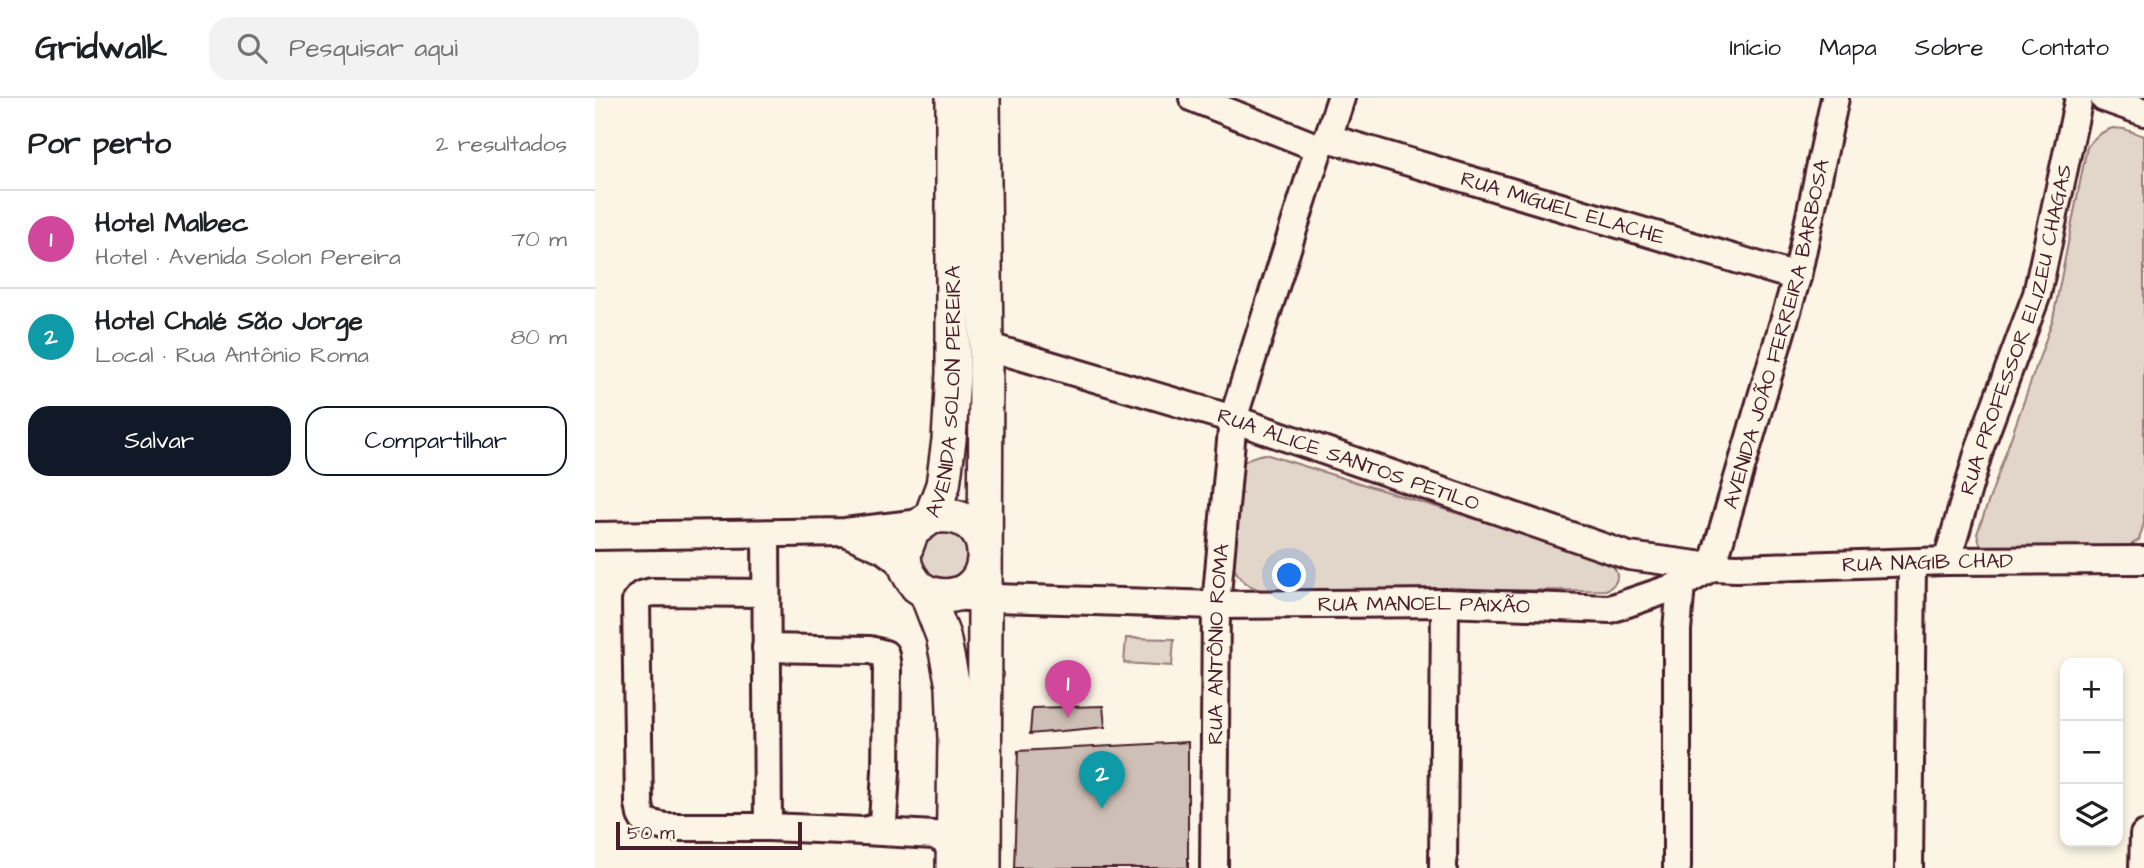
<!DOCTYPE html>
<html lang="pt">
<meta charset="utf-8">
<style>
body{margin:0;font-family:"Architects Daughter",sans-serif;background:#f2f2f2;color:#202124}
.controls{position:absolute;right:21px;bottom:21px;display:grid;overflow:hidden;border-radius:14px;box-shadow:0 4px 10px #0003}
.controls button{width:63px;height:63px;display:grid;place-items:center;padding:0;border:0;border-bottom:2px solid #e0e0e0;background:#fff;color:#202124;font:35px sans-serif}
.scale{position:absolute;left:21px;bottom:18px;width:186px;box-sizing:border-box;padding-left:7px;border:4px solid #4a1f2b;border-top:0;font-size:19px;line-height:24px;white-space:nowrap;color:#4a1f2b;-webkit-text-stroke:5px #fcf5e5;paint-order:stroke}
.you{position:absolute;left:695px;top:478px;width:24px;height:24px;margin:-18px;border:5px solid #fff;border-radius:50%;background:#1a73e8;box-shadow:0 0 0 10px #1a73e833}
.badge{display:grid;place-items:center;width:46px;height:46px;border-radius:50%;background:#111827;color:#fff;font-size:23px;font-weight:700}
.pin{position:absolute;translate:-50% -58px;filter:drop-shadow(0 2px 4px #0008)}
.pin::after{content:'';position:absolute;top:37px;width:24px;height:21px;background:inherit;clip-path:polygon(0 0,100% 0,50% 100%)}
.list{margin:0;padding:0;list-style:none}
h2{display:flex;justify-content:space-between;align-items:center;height:91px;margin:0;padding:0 28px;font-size:30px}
h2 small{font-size:23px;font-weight:400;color:#757577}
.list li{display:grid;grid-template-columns:46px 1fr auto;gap:21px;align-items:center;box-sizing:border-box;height:98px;padding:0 28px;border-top:2px solid #e0e0e0}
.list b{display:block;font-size:26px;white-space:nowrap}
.list p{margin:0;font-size:23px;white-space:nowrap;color:#757577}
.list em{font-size:23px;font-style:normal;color:#757577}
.actions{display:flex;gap:14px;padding:21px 28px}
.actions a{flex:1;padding:16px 0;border:2px solid #111827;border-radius:21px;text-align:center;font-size:24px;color:#111827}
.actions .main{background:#111827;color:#fff}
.icon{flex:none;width:38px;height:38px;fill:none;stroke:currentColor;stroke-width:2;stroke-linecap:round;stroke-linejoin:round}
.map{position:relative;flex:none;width:1549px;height:770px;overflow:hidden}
header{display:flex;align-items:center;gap:42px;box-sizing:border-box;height:98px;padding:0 35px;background:#fff;border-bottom:2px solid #e0e0e0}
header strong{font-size:33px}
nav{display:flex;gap:38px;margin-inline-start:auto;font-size:24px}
.search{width:490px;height:63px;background:#f2f2f2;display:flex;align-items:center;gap:18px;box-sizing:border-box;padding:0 24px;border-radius:21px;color:#757577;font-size:26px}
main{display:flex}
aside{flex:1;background:#fff}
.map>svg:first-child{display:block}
.green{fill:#e2d5ca;stroke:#967a7a;stroke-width:2}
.building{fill:#cfc0b7;stroke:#4a1f2b;stroke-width:2}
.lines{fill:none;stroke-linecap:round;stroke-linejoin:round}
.minor-casing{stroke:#4a1f2b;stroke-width:32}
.major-casing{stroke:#4a1f2b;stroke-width:38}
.minor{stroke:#fcf5e5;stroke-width:26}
.major{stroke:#fcf5e5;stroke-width:33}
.labels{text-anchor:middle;stroke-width:6;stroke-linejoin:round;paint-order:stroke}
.street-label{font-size:21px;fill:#4a1f2b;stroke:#fcf5e5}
</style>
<header>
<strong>Gridwalk</strong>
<div class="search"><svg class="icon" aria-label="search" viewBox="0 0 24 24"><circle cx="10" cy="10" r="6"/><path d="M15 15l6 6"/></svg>Pesquisar aqui</div>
<nav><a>Início</a><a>Mapa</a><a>Sobre</a><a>Contato</a></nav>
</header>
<main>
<aside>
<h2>Por perto<small>2 resultados</small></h2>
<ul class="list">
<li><span class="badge" style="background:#d1479c">1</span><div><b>Hotel Malbec</b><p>Hotel · Avenida Solon Pereira</p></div><em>70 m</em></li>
<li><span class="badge" style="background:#0f9aa8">2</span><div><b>Hotel Chalé São Jorge</b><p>Local · Rua Antônio Roma</p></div><em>80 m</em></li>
</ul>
<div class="actions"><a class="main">Salvar</a><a>Compartilhar</a></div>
</aside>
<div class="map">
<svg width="1549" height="770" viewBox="0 0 1549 770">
<rect width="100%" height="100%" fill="#fcf5e5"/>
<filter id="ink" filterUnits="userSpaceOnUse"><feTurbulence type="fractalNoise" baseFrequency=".0143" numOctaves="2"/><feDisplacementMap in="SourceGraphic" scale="14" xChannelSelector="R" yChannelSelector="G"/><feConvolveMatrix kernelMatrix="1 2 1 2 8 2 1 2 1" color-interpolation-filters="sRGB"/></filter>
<g filter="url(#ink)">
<g class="green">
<path d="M 1518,30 L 1529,31 L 1549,38 L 1549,425 L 1544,442 L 1525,453 L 1393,452 L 1385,446 L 1382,436 L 1458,221 L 1492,49 C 1500,38 1506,34 1518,30 Z"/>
<path d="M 670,356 L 1013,462 C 1024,473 1027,484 1011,492 L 671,493 C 655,490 645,483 638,468 C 639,447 634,382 645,368 C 652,360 661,357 670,356 Z"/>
<path d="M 343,433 L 361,433 L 378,461 L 357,484 L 334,478 C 319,457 326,447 343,433 Z"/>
<path d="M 531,540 L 579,541 L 577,568 L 529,565 Z"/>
</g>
<g class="building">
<path d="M 508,608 L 510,629 L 435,636 L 437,610 Z"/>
<path d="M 593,644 L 593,770 L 419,770 L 423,653 Z"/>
</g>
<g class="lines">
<g class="minor-casing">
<g id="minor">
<path d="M 598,0 L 724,50"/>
<path d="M 1509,0 L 1549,14"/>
<path id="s1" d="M 733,40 L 1202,179"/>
<path id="s2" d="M 391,248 L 638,321 L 1034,458 L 1117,469 L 1142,470 L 1352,463 L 1549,462"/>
<path d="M 252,435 L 288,451 L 310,467"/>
<path d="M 171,436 L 173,729"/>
<path d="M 0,438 L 250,434 L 326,425"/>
<path id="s3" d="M 1352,463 L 1385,349 L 1442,196 L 1484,0"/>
<path id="s4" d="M 1117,469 L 1202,179 L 1240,0"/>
<path d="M 171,495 L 57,494 L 46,497 L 41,503 L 44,706 L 46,717 L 50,724 L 70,729 L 173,729 L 269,733 L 284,729 L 288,724 L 291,673 L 292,570 L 290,556 L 275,552 L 171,550"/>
<path id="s5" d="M 371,499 L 621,507 L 850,505 L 1015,511 L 1086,487 L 1117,469"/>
<path d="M 269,733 L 339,737 L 349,742 L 358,753"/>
<path id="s6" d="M 619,770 L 621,507 L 638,321 L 724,50 L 733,40 L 746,0"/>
<path d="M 848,770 L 850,505"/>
<path d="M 1082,770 L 1082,532 L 1086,487"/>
<path d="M 1314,770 L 1317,465"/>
<path d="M 1548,770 L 1549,737"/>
</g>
</g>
<g class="major-casing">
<g id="major">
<path d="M 388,0 L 391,248 L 389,770"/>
<path d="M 331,494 C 403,519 412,405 336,419"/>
<path id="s7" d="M 358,770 L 360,642 L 358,588 L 348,538 L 331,494 L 322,488 L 315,478 L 310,467 L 309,455 L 317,433 L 336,419 L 348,387 L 354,342 L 358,276 L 358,0"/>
</g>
</g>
<use href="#minor" class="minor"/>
<use href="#major" class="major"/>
</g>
</g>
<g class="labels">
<g class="street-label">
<text dy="7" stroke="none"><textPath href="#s1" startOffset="245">RUA MIGUEL ELACHE</textPath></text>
<text dy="7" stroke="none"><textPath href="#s3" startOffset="242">RUA PROFESSOR ELIZEU CHAGAS</textPath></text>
<text dy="7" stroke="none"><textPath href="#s4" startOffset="242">AVENIDA JOÃO FERREIRA BARBOSA</textPath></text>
<text dy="7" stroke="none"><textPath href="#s7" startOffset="502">AVENIDA SOLON PEREIRA</textPath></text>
<text dy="7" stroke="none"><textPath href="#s2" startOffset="380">RUA ALICE SANTOS PETILO</textPath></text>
<text dy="7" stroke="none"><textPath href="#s2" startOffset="976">RUA NAGIB CHAD</textPath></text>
<text dy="7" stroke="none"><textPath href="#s5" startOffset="458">RUA MANOEL PAIXÃO</textPath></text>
<text dy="7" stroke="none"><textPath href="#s6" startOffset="224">RUA ANTÔNIO ROMA</textPath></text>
</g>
</g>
</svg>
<div class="controls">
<button>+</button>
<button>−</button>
<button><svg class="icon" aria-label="layers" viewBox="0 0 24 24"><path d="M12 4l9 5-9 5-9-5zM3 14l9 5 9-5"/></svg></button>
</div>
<div class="scale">50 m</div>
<div class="you"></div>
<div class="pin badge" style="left:473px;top:620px;background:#d1479c">1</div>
<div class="pin badge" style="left:507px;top:711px;background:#0f9aa8">2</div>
</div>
</main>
